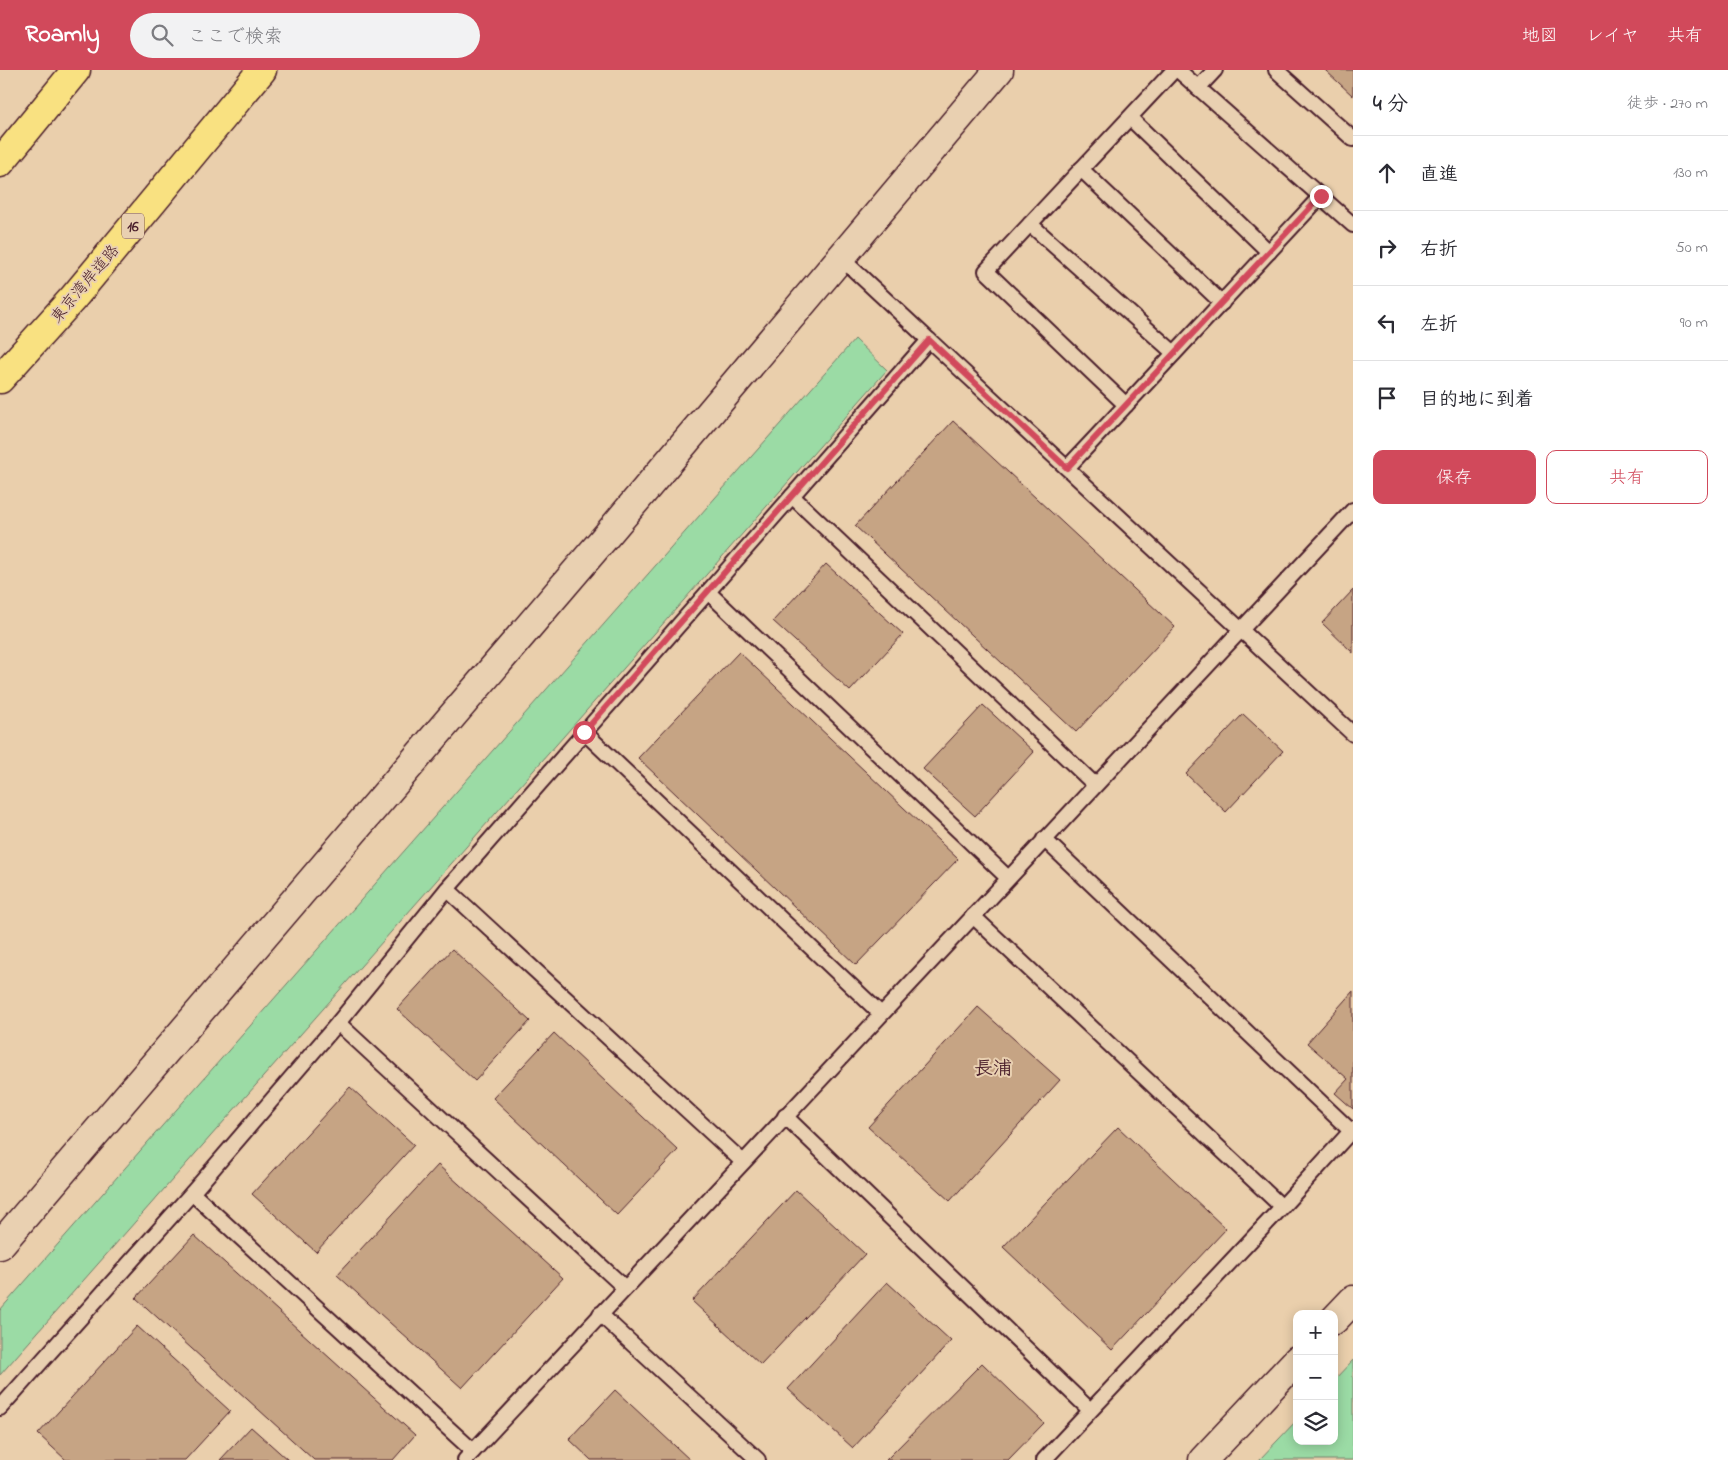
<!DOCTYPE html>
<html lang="ja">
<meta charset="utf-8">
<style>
body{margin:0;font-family:"Indie Flower","Klee One",sans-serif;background:#f2f2f3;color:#2b2b33}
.controls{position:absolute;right:15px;bottom:15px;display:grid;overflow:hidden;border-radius:10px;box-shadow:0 2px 12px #0003}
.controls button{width:45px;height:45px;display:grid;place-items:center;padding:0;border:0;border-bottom:1px solid #e1e1e2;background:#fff;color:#2b2b33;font:25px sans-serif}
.stop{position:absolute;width:15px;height:15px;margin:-11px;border:4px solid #d1495b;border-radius:50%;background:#fff}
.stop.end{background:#d1495b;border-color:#fff;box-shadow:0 1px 5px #0008}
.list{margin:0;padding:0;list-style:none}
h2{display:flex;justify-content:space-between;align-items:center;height:65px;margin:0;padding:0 20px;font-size:21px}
h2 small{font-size:16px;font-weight:400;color:#7c7c81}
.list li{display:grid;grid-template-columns:32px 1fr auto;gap:15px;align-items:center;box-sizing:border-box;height:75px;padding:0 20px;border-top:1px solid #e1e1e2}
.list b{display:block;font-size:19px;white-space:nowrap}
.list em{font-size:16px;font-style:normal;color:#7c7c81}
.actions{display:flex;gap:10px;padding:15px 20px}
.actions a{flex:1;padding:11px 0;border:1px solid #d1495b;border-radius:10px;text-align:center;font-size:18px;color:#d1495b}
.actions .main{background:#d1495b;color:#fff}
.icon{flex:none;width:28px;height:28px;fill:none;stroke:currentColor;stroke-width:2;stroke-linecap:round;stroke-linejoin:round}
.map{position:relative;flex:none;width:1353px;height:1390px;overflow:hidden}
header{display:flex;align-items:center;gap:30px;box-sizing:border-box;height:70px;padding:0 25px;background:#d1495b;color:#fff}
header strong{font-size:24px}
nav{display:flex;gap:28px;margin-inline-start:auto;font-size:18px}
.search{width:350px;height:45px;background:#f2f2f3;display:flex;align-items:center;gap:12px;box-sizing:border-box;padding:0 18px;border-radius:28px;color:#7c7c81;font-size:19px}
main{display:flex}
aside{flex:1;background:#fff}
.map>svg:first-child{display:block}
.green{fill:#9bdba5;stroke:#727d68}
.building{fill:#c6a484;stroke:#4a1f2b}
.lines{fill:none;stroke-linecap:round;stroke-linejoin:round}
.lane-casing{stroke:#4a1f2b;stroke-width:18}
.secondary-casing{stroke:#4a1f2b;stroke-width:31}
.highway-casing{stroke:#4a1f2b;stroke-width:31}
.lane{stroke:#e9d0b1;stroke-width:14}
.secondary{stroke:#e9d0b1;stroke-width:28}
.highway{stroke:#f9e181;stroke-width:28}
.route{stroke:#d1495b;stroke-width:6}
.labels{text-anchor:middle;stroke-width:4;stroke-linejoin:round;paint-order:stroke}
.shield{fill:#e9d0b1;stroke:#7a5453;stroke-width:1}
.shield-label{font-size:15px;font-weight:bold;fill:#4a1f2b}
.street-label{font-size:16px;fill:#4a1f2b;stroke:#e9d0b1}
.quarter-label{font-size:19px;font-weight:bold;fill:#4a1f2b;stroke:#e9d0b1}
</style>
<header>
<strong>Roamly</strong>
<div class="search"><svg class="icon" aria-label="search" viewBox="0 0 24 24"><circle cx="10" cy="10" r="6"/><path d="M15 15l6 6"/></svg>ここで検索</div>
<nav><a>地図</a><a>レイヤ</a><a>共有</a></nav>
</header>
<main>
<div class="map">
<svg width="1353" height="1390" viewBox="0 0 1353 1390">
<rect width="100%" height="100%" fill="#eacfac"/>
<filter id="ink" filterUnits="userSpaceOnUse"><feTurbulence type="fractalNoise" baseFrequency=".02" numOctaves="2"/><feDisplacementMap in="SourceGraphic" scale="10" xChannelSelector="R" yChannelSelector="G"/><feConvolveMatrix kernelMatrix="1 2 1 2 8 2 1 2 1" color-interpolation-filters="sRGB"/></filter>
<g filter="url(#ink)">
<g class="green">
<path d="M 855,269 L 887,300 L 0,1305 L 0,1240 Z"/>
<path d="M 1353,1290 L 1353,1390 L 1259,1390 L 1297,1350 L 1297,1371 L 1334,1371 L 1334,1310 Z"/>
</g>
<g class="building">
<path d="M 1325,0 L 1353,0 L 1353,26 Z"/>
<path d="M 953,351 L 1175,557 L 1076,662 L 855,456 Z"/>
<path d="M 826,494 L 903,564 L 850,621 L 773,551 Z"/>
<path d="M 1353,520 L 1353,583 L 1322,553 Z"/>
<path d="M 739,582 L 958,789 L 856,895 L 638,688 Z"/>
<path d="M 983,635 L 1034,682 L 975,746 L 923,699 Z"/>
<path d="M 1243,644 L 1283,681 L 1226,742 L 1186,704 Z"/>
<path d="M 452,879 L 530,951 L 475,1011 L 397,939 Z"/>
<path d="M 1353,921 L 1353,1039 L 1335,1023 L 1348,1009 L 1307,973 Z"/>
<path d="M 978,937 L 1060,1010 L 950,1131 L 868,1057 Z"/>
<path d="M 554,963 L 678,1080 L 617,1145 L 493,1028 Z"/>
<path d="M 350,1017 L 414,1075 L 316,1182 L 252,1124 Z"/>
<path d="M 1118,1057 L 1226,1159 L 1112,1280 L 1003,1177 Z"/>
<path d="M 438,1095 L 563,1208 L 462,1318 L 337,1205 Z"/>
<path d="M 796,1120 L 865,1184 L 761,1295 L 692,1231 Z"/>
<path d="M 194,1165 L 415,1365 L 393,1390 L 314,1390 L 136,1228 Z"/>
<path d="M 887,1212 L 951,1271 L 853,1378 L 788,1319 Z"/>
<path d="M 137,1256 L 230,1341 L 185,1390 L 66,1390 L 38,1364 Z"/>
<path d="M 982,1293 L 1044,1353 L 1008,1390 L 886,1390 Z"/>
<path d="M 615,1320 L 690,1390 L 591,1390 L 569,1369 Z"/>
<path d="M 251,1357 L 288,1390 L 220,1390 Z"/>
</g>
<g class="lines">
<g class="lane-casing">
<g id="lane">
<path d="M 1178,0 L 1353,155"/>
<path d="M 1276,0 L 1353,69"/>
<path d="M 1198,18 L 1215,0"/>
<path d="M 1130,48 L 1269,182"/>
<path d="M 1081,99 L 1222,233"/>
<path d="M 1030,154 L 1174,283"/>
<path d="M 929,270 L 1353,664"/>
<path d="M 1126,335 L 1321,126"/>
<path d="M 1067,398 L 1126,335 L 986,201 L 1174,0"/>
<path d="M 792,426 L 1095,715"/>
<path d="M 708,522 L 1008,808"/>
<path d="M 584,662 L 881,944"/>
<path d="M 1044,769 L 1351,1061"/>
<path d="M 447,819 L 743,1092"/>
<path d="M 973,846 L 1282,1137"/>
<path d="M 338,953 L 625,1218"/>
<path d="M 785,1046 L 1090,1340"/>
<path d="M 192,1123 L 473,1381"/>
<path d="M 600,1244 L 758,1390"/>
<path d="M 0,1338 L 192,1123 L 338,953 L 447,819 L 929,270 L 840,187"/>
<path d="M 465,1390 L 1353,440"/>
<path d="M 1044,1390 L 1282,1137 L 1353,1059"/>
</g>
</g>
<g class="secondary-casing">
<g id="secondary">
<path d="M 0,1175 L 607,465 L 999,0"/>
<path d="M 1334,1250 L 1353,1230"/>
<path d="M 1203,1390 L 1297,1290"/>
</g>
</g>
<g class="highway-casing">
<g id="highway">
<path d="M 0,93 L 76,0"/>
<path d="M 0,309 L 74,227 L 262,0"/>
</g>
</g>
<use href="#lane" class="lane"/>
<use href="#secondary" class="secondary"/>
<use href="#highway" class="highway"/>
</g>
</g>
<g class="lines" filter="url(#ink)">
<path class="route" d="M 584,662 L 929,270 L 1067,398 L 1321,126"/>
</g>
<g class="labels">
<rect class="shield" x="122" y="143.5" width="22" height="25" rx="4"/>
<g class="shield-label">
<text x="133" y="161">16</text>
</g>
<g class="street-label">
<text transform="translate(84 213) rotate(-50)" y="6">東京湾岸道路</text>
</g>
<g class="quarter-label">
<text x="993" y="1004">長浦</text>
</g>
</g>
</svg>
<div class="controls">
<button>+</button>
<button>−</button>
<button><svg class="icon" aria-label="layers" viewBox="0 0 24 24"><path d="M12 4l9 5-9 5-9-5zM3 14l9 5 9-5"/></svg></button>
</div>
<div class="stop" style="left:584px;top:662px"></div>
<div class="stop end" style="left:1321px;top:126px"></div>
</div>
<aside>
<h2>4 分<small>徒歩 · 270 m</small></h2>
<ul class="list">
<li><svg class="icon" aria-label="ahead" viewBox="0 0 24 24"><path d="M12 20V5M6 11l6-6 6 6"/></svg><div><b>直進</b></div><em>130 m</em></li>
<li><svg class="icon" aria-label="right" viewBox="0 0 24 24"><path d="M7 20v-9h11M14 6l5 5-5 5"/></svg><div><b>右折</b></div><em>50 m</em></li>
<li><svg class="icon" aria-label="left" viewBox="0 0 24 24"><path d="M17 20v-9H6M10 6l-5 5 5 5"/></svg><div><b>左折</b></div><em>90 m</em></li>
<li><svg class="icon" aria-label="arrive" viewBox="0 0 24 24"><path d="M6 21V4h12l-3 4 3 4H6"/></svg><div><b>目的地に到着</b></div></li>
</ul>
<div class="actions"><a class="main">保存</a><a>共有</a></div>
</aside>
</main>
